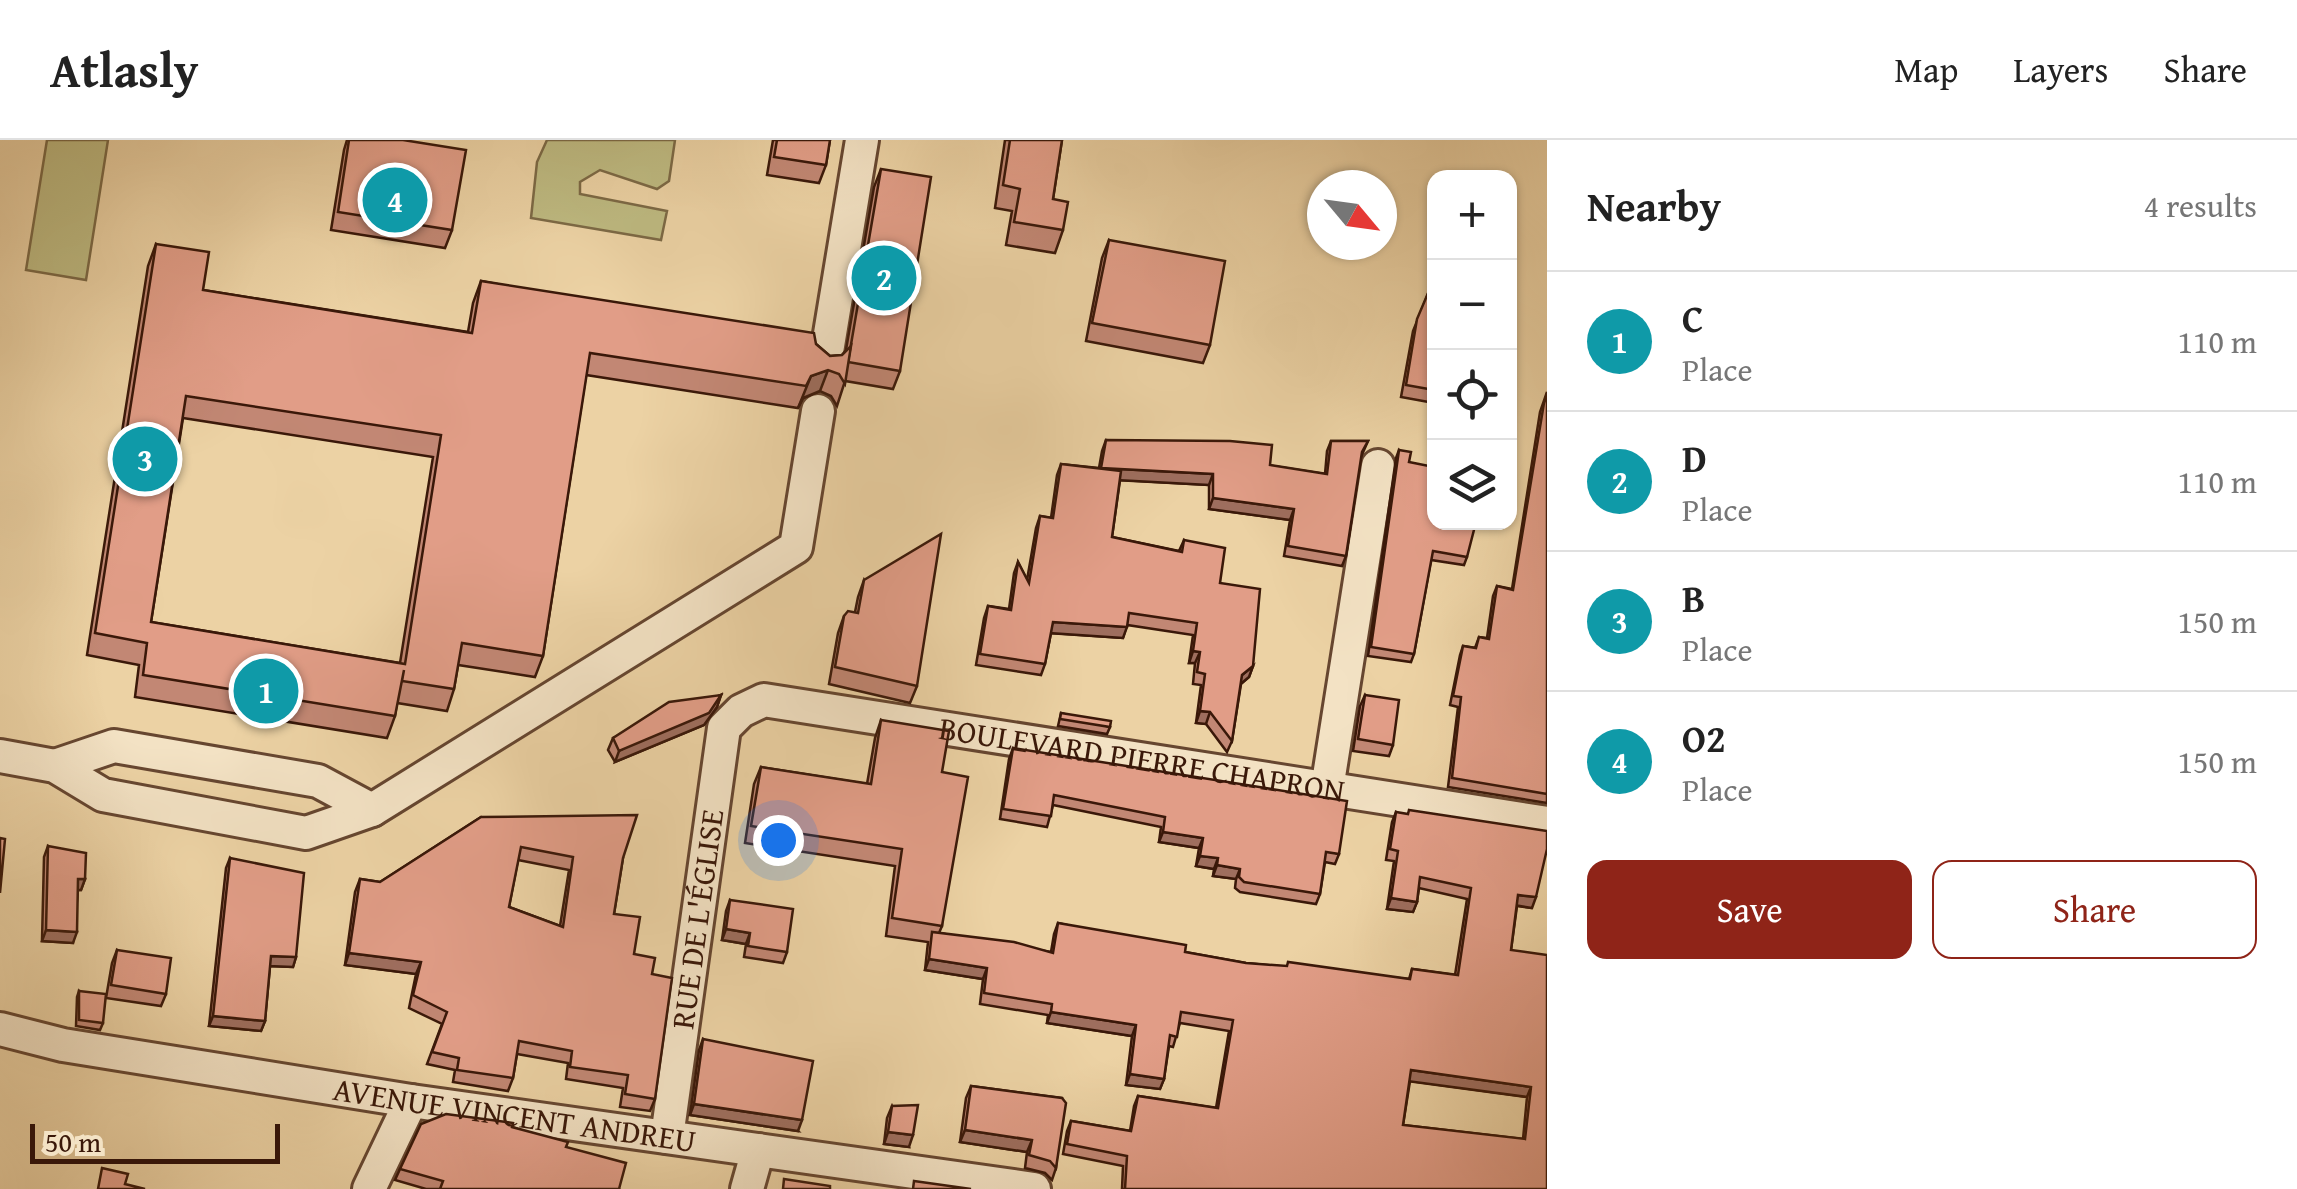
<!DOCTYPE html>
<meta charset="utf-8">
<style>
body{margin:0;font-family:"Gentium Book Plus",serif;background:#f6f6f6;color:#222}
.controls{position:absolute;right:30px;top:30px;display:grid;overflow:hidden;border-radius:20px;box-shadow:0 2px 8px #0004}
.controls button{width:90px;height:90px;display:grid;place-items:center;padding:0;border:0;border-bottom:2px solid #e0e0e0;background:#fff;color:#222;font:50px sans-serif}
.compass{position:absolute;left:1307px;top:30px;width:90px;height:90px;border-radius:50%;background:#fff;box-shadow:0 2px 8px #0004;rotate:119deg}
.scale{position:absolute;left:30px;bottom:25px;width:250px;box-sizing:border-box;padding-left:10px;border:5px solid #3a1809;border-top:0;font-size:28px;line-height:35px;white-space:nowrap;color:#3a1809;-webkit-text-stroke:8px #f3e2c4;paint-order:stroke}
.you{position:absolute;left:778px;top:700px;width:35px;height:35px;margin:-25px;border:8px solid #fff;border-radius:50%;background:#1a73e8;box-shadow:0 0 0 15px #1a73e833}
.badge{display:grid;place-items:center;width:65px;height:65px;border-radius:50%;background:#8f2418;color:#fff;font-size:32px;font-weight:700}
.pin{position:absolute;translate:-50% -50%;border:5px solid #fff;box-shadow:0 2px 10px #0006}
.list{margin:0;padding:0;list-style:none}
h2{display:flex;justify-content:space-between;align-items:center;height:130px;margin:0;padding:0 40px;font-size:42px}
h2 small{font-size:32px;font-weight:400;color:#767676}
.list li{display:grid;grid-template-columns:65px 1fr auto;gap:30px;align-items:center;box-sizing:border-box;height:140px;padding:0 40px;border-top:2px solid #e0e0e0}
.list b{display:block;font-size:38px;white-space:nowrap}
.list p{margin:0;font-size:32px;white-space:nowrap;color:#767676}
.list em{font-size:32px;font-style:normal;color:#767676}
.actions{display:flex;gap:20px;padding:30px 40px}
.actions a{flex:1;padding:22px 0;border:2px solid #8f2418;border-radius:20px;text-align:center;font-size:35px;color:#8f2418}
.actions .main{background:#8f2418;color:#fff}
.icon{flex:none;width:55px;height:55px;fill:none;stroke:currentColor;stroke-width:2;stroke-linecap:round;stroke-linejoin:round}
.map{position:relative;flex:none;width:1547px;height:1049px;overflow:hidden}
header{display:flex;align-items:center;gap:60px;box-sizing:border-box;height:140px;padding:0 50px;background:#fff;border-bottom:2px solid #e0e0e0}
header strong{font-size:48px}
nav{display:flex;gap:55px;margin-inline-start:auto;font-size:35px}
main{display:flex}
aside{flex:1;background:#fff}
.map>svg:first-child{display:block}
.green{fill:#beba81;stroke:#7c6945;stroke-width:2.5}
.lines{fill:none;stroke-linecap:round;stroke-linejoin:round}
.street-casing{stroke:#664630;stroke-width:38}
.street{stroke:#f3e2c4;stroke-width:32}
.wall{fill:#c28774;stroke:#3a1809;stroke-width:2.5;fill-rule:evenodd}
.shaded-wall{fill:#9e6e5e;stroke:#3a1809;stroke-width:2.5}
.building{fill:#e19d87;stroke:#3a1809;stroke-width:2.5;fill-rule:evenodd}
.labels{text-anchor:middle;stroke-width:9;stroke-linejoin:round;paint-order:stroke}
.street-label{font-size:32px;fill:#3a1809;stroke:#f3e2c4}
</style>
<header>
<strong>Atlasly</strong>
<nav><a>Map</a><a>Layers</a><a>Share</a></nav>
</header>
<main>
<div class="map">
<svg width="1547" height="1049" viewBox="0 0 1547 1049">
<rect width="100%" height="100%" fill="#ecd2a4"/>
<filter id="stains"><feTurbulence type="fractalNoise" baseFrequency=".002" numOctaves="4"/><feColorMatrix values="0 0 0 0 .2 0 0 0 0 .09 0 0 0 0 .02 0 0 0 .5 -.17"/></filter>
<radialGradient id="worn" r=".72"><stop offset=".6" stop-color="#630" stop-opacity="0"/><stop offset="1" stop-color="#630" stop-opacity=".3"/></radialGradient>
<g class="green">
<path d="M 47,0 L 108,0 L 86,140 L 26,130 Z"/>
<path d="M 547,0 L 675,0 L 669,41 L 657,49 L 600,30 L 580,42 L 580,54 L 667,71 L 661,100 L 531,78 L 537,22 Z"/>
</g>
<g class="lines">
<g class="street-casing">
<g id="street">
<path d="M 826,218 L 862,0"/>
<path d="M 0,616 L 55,626 L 103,655 L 306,693 L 372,670 L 796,407 L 818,271"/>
<path d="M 55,626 L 114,606 L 318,641 L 372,670"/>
<path d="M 1327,649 L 1378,326"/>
<path id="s1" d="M 0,889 L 63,905 L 411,961 L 1034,1049"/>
<path id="s2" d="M 667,997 L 724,588 L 741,571 L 764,560 L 1547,683"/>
<path d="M 369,1049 L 411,961"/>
<path d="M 747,1049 L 758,1010"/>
</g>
</g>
<use href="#street" class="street"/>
</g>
<g class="wall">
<path d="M 347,0 L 403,0 L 452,90 L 445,108 L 331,90 L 344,10 Z"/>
<path d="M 773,0 L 830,0 L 826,25 L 819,43 L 767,35 Z"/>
<path d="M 1005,0 L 1062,0 L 1053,59 L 1063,90 L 1055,113 L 1006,105 L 1012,71 L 995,68 Z"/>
<path d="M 881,29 L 900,231 L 893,249 L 845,241 L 837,266 L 831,256 L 820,251 L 803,258 L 798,268 L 586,235 L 543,516 L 535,537 L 458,525 L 454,549 L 447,571 L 397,563 L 395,576 L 387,598 L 135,557 L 139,525 L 87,515 L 148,126 L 156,104 L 203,150 L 468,192 L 473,163 L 481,141 L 816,204 L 830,216 L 842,215 L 846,210 L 874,47 ZM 183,278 L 433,317 L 400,523 L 151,482 Z"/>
<path d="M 1109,100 L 1210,205 L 1203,223 L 1086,201 L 1102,118 Z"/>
<path d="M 1434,139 L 1434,263 L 1401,257 L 1413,191 Z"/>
<path d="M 1547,252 L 1547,663 L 1448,647 L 1458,567 L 1450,565 L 1460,515 L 1463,506 L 1475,508 L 1479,497 L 1487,498 L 1493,456 L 1497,446 L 1512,449 L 1540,272 Z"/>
<path d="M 1106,300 L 1325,334 L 1327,311 L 1331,301 L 1368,301 L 1361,317 L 1346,416 L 1342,426 L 1284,416 L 1290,380 L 1209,369 L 1209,345 L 1120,340 L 1112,397 L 1179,411 L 1184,400 L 1220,443 L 1253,526 L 1249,537 L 1241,544 L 1232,601 L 1227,612 L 1206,584 L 1196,583 L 1201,545 L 1193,544 L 1195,523 L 1189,523 L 1193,495 L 1127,485 L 1123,498 L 1051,493 L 1045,524 L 1041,535 L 976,525 L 984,478 L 988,466 L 1009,469 L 1014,433 L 1018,422 L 1027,440 L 1036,388 L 1040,376 L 1051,378 L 1057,335 L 1061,324 L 1099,328 L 1102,311 Z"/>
<path d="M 1399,310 L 1409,322 L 1467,417 L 1464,425 L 1431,420 L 1414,514 L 1411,522 L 1368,516 L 1396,318 Z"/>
<path d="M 864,440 L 917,546 L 910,563 L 829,544 L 838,493 L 844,476 L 855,472 L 858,457 Z"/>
<path d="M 721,555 L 717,567 L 704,585 L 615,622 L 608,610 L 613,598 Z"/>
<path d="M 1365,555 L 1393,605 L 1389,616 L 1353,611 L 1360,566 Z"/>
<path d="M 1061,573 L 1110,587 L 1107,594 L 1058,586 Z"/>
<path d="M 881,580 L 942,632 L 942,786 L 939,793 L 1051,812 L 1054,794 L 1058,783 L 1185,812 L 1246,823 L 1409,839 L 1412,829 L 1455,835 L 1467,759 L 1419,748 L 1417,762 L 1413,772 L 1387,769 L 1394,721 L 1386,720 L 1392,682 L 1396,672 L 1532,768 L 1517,766 L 1511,810 L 1547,1049 L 1122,1049 L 1123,1026 L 1063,1014 L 1067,991 L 1071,981 L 1130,991 L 1134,966 L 1138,956 L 1216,968 L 1229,891 L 1180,883 L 1173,907 L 1169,906 L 1164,939 L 1160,949 L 1126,945 L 1132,896 L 1047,883 L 1048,875 L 980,864 L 983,839 L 925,830 L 928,802 L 886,796 L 895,726 L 745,703 L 754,644 L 761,627 L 867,644 L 875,598 ZM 1410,941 L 1527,957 L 1523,999 L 1403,985 Z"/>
<path d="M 1013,608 L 1339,714 L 1335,724 L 1325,722 L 1320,754 L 1316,764 L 1240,752 L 1235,748 L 1236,739 L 1213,736 L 1214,729 L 1196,726 L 1199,708 L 1159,702 L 1161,687 L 1053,665 L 1047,687 L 1000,679 L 1009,619 Z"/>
<path d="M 481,677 L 623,718 L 614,774 L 634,814 L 652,834 L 655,959 L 650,971 L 620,967 L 623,948 L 566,939 L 568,923 L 517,914 L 513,938 L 508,951 L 453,942 L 455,930 L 427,924 L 442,884 L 409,868 L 416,834 L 345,825 L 355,752 L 360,739 L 380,742 ZM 518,720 L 569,730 L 560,786 L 509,767 Z"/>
<path d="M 48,706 L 85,739 L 81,750 L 78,750 L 73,803 L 42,801 L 44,717 Z"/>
<path d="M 230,718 L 296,817 L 293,827 L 270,826 L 265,881 L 261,891 L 209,886 L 226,728 Z"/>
<path d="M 730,760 L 787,812 L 783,823 L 744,817 L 746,804 L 722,800 L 726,771 Z"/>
<path d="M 117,810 L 166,854 L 161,866 L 106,858 L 112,823 Z"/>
<path d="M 79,851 L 103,883 L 100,890 L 76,886 L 77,857 Z"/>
<path d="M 703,899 L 798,991 L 690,975 L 699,910 Z"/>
<path d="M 971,946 L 1062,958 L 1056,1028 L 1052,1040 L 1045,1033 L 1025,1028 L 1027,1012 L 960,1002 L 966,958 Z"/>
<path d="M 892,966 L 909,1007 L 884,1004 L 887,978 Z"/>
<path d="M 512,987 L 566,1007 L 619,1049 L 426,1049 L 395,1040 L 400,1029 Z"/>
</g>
<g class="shaded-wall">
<path d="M 828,230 L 820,251 L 803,258 L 798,268 L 811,236 Z"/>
<path d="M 1101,328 L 1213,334 L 1209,345 L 1097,339 Z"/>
<path d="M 1213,358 L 1294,369 L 1290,380 L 1209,369 Z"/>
<path d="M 1053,482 L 1127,487 L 1123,498 L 1049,493 Z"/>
<path d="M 1193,511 L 1200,512 L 1195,523 L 1189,523 Z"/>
<path d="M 1253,526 L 1249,537 L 1238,546 L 1242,535 Z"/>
<path d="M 721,555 L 717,567 L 704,585 L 615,622 L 619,611 Z"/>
<path d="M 1200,571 L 1210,572 L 1206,584 L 1196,583 Z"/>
<path d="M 1163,692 L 1203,698 L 1199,708 L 1159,702 Z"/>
<path d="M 1200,716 L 1218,718 L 1214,729 L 1196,726 Z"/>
<path d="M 1217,725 L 1240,729 L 1236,739 L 1213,736 Z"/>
<path d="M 78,739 L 85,739 L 81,750 L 74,750 Z"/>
<path d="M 1518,755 L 1536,757 L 1532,768 L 1514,765 Z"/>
<path d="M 1391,758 L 1417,762 L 1413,772 L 1387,769 Z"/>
<path d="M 726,789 L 750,793 L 746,804 L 722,800 Z"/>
<path d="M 46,790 L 77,792 L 73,803 L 42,801 Z"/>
<path d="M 349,813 L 421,822 L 416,834 L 345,825 Z"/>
<path d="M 271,816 L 296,817 L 293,827 L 268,826 Z"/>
<path d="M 929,819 L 987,828 L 983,839 L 925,830 Z"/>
<path d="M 1051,872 L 1136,885 L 1132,896 L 1047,883 Z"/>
<path d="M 213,876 L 265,881 L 261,891 L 209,886 Z"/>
<path d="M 1411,930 L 1531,947 L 1527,957 L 1407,941 Z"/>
<path d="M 1130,934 L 1164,939 L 1160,949 L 1126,945 Z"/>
<path d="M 694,964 L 802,980 L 798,991 L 690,975 Z"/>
<path d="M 965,990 L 1032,1000 L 1027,1012 L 960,1002 Z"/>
<path d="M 888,992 L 913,995 L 909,1007 L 884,1004 Z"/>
</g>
<g class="building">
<path d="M 349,0 L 403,0 L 466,10 L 452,90 L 338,72 Z"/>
<path d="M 777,0 L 830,0 L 826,25 L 774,17 Z"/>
<path d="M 1010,0 L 1062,0 L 1053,59 L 1068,62 L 1063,90 L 1014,82 L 1020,49 L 1003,45 Z"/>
<path d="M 881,29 L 931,37 L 900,231 L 848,222 Z"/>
<path d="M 1109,100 L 1225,121 L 1210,205 L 1092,183 Z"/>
<path d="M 156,104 L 209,112 L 203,150 L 472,193 L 481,141 L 814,193 L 816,204 L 830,216 L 842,215 L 851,206 L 845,244 L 839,234 L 828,230 L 811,236 L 806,246 L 590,213 L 543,516 L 462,503 L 454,549 L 402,541 L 404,530 L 395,576 L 143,535 L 147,503 L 95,493 ZM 186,256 L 441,295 L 405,524 L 151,482 Z"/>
<path d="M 1434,139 L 1434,250 L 1406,245 L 1417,179 Z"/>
<path d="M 1547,253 L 1547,654 L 1452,638 L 1461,557 L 1453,556 L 1463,506 L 1476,508 L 1479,497 L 1489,499 L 1497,446 L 1513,450 L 1544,263 Z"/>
<path d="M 1106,300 L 1230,301 L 1272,305 L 1270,325 L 1327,334 L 1331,301 L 1368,301 L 1362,312 L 1346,416 L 1288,406 L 1294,369 L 1213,358 L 1213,334 L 1101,328 Z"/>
<path d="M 1399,310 L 1411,312 L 1409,322 L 1434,327 L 1434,382 L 1476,382 L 1467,417 L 1433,411 L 1414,514 L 1371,507 Z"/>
<path d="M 1061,324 L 1121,331 L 1112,397 L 1182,412 L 1184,400 L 1225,408 L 1220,443 L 1260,449 L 1253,526 L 1242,535 L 1232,601 L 1210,572 L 1200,571 L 1205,534 L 1197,532 L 1200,512 L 1193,511 L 1197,483 L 1129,473 L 1127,487 L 1053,482 L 1045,524 L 980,514 L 988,466 L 1011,470 L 1018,422 L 1029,443 L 1040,376 L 1053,378 Z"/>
<path d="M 941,394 L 917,546 L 835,527 L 844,476 L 848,471 L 858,473 L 864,440 Z"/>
<path d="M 721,555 L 709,573 L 619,611 L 613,598 L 669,562 Z"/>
<path d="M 1365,555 L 1399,560 L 1393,605 L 1358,599 Z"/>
<path d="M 1061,573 L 1111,581 L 1110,587 L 1060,579 Z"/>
<path d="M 881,580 L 949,591 L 942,632 L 968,637 L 942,786 L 892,778 L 902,709 L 751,686 L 761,627 L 871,644 Z"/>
<path d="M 1013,608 L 1347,661 L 1339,714 L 1326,712 L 1320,754 L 1244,742 L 1239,737 L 1240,729 L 1217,725 L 1218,718 L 1200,716 L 1203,698 L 1163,692 L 1165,677 L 1054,655 L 1051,676 L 1003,669 Z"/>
<path d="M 1409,670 L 1547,691 L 1547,709 L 1536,757 L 1518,755 L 1511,810 L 1547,815 L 1547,1049 L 1125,1049 L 1127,1016 L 1067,1004 L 1071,981 L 1131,991 L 1138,956 L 1218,968 L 1233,880 L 1181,872 L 1177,897 L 1170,895 L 1164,939 L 1130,934 L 1136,885 L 1051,872 L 1052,864 L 984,853 L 987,828 L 929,819 L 932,792 L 1014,802 L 1053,813 L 1058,783 L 1186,805 L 1185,812 L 1246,823 L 1287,826 L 1288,822 L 1410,839 L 1412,829 L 1458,835 L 1471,748 L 1420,737 L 1417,762 L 1391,758 L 1398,711 L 1390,709 L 1396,672 L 1408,674 ZM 1411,930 L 1531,947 L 1525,999 L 1403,985 Z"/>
<path d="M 637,675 L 623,718 L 614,774 L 640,777 L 634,814 L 655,818 L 652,834 L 672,838 L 655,959 L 625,954 L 628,935 L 570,927 L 572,911 L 519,901 L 513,938 L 457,930 L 459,918 L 432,912 L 447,872 L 413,855 L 421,822 L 349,813 L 360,739 L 380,742 L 481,677 ZM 521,707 L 573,717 L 563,787 L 509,767 Z"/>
<path d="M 0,698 L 5,699 L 0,753 Z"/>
<path d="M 48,706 L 86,713 L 85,739 L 78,739 L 77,792 L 46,790 Z"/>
<path d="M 230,718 L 304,733 L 296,817 L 271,816 L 265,881 L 213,876 Z"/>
<path d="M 730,760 L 793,769 L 787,812 L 748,806 L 750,793 L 726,789 Z"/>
<path d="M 117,810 L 171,818 L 166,854 L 111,845 Z"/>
<path d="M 79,851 L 106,854 L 103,883 L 79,880 Z"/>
<path d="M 703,899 L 813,921 L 802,980 L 694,964 Z"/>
<path d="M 971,946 L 1062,958 L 1066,963 L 1056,1028 L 1050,1021 L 1029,1015 L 1032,1000 L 965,990 Z"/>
<path d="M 918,965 L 913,995 L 888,992 L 892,966 Z"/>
<path d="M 446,974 L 513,983 L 512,987 L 568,1002 L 566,1007 L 626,1023 L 619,1049 L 440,1049 L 443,1041 L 400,1029 L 421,984 Z"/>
<path d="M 102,1028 L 128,1034 L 125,1044 L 145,1049 L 98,1049 Z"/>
<path d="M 784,1039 L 830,1046 L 830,1049 L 783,1049 Z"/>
<path d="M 914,1041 L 971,1049 L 913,1049 Z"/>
</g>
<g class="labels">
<g class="street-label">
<text dy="11" stroke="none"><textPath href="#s2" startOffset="845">BOULEVARD PIERRE CHAPRON</textPath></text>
<text dy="11" stroke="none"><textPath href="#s2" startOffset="220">RUE DE L'ÉGLISE</textPath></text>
<text dy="11" stroke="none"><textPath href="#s1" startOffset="522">AVENUE VINCENT ANDREU</textPath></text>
</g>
</g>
<rect width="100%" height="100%" filter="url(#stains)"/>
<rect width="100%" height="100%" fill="url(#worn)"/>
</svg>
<div class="controls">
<button>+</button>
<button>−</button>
<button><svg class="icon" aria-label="locate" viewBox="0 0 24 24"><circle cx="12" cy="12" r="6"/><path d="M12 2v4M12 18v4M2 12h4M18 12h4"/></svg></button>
<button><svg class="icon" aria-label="layers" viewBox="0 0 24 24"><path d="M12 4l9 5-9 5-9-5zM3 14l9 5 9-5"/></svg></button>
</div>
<svg class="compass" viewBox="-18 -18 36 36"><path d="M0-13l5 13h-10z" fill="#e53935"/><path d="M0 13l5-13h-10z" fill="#767676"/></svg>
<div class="scale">50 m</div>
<div class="you"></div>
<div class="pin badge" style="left:266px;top:551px;background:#0f9aa8">1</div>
<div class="pin badge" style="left:884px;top:138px;background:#0f9aa8">2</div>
<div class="pin badge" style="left:145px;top:319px;background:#0f9aa8">3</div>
<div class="pin badge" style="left:395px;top:60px;background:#0f9aa8">4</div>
</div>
<aside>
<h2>Nearby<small>4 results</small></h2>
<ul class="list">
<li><span class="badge" style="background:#0f9aa8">1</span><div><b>C</b><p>Place</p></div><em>110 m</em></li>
<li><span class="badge" style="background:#0f9aa8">2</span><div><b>D</b><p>Place</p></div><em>110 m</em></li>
<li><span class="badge" style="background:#0f9aa8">3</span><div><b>B</b><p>Place</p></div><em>150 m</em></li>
<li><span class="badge" style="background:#0f9aa8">4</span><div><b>O2</b><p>Place</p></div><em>150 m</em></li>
</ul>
<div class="actions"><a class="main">Save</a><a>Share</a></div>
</aside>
</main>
